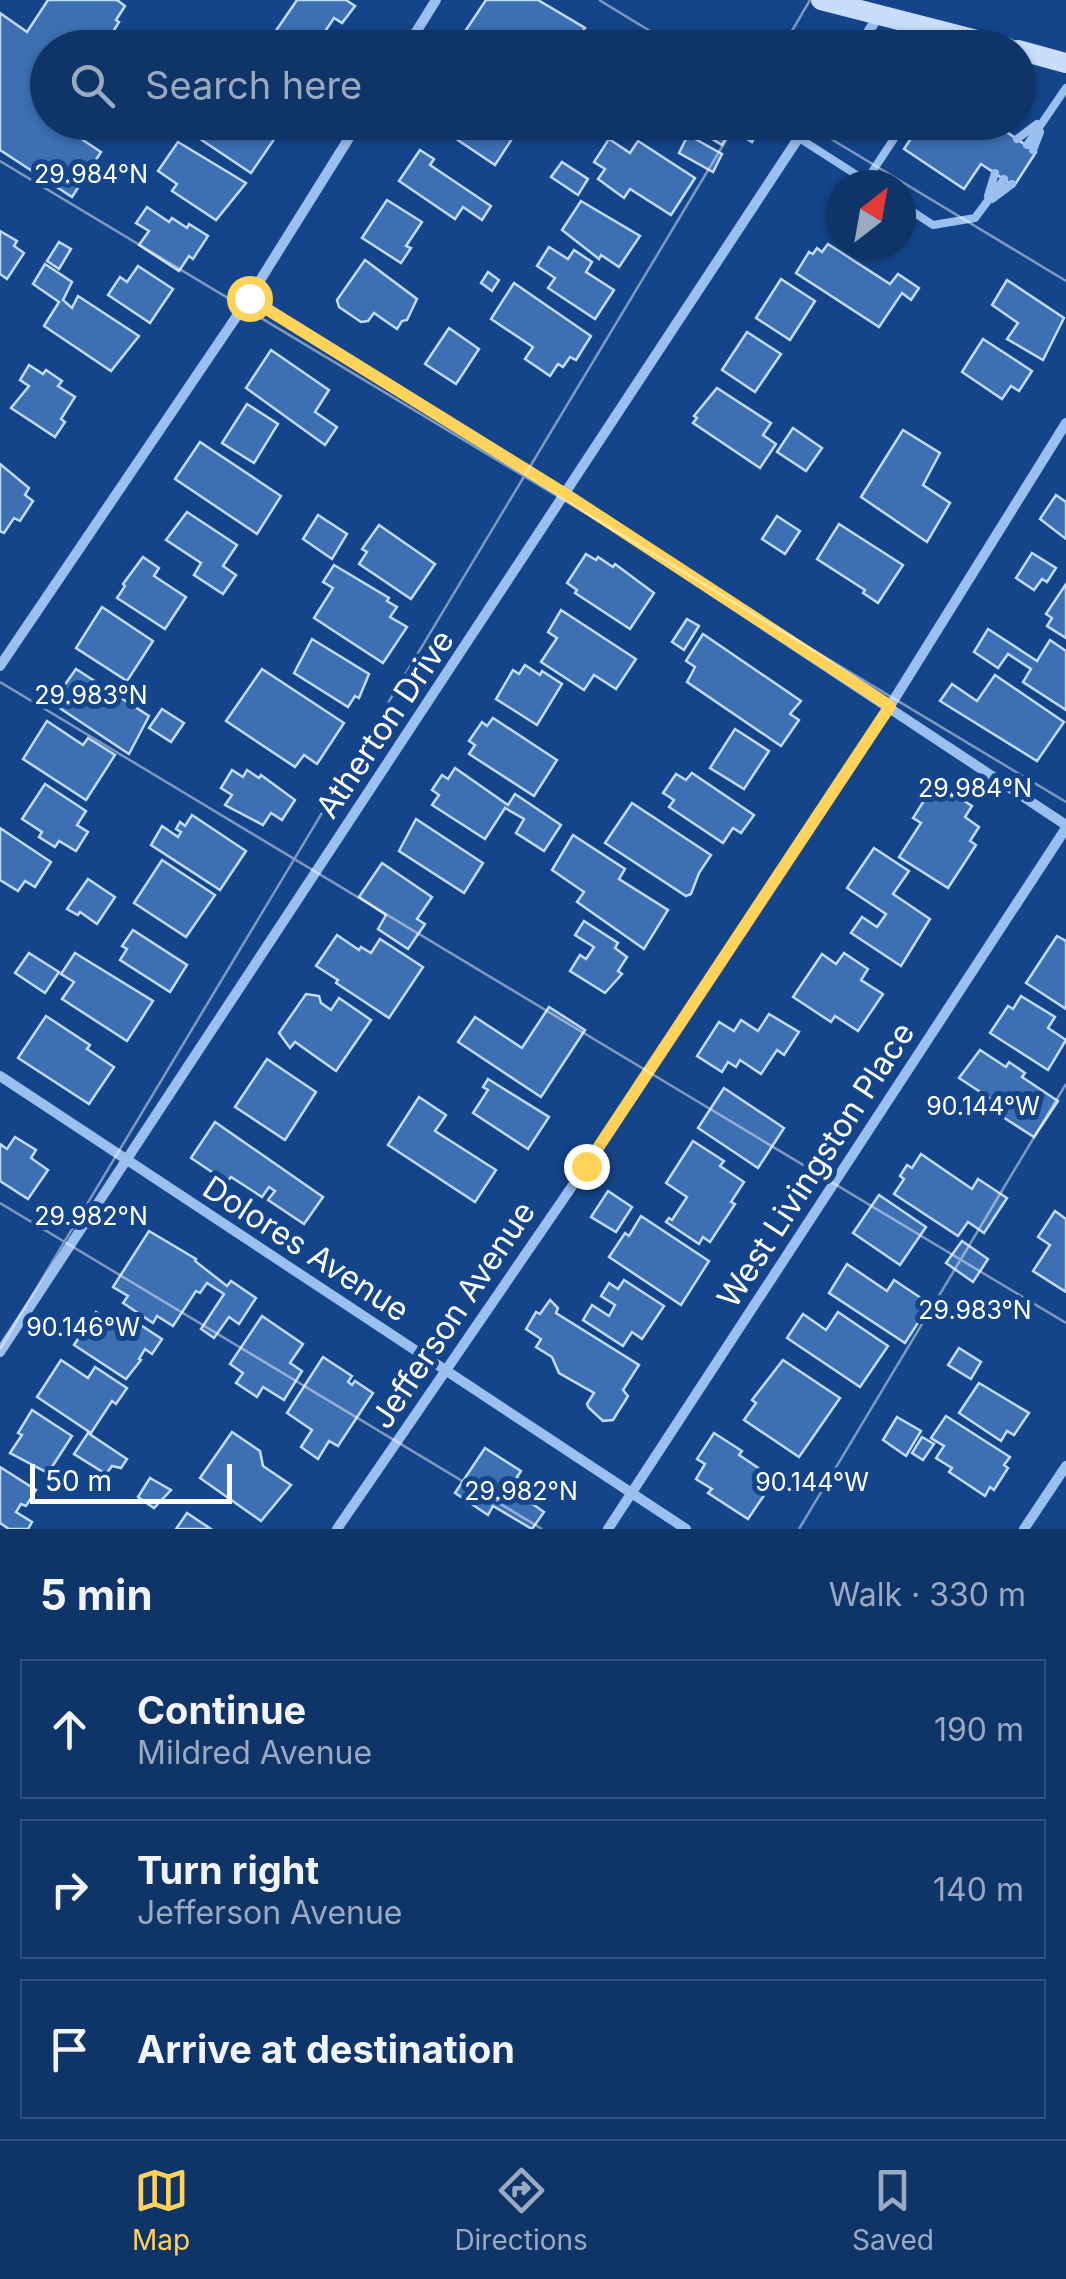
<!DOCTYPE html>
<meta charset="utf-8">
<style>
body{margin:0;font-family:Inter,sans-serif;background:#1d3f71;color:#f1f3f6}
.compass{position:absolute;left:826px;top:170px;width:90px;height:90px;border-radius:50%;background:#0f3468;box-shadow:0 2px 8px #0004;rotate:31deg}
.scale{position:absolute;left:30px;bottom:25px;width:202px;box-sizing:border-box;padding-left:10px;border:5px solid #fff;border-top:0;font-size:28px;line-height:35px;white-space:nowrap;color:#fff;-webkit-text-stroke:8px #14458a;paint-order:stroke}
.stop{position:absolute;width:30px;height:30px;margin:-22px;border:8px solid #ffd35a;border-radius:50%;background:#fff}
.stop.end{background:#ffd35a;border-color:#fff;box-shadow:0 2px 10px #0008}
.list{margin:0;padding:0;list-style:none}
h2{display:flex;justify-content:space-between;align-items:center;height:130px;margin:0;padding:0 40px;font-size:42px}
h2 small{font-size:32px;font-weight:400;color:#9baac0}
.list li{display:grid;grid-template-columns:65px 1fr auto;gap:30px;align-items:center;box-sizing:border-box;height:140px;margin:0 20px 20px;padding:0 20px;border:2px solid #2f4f7c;border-radius:0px}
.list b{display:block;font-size:38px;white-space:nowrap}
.list p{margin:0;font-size:32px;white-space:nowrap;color:#9baac0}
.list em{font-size:32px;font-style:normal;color:#9baac0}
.icon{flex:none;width:55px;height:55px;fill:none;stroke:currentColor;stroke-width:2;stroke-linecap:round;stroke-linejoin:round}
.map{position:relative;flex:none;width:1066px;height:1529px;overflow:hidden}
.search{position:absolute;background:#0f3468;box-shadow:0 2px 8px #0004;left:30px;right:30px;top:30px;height:110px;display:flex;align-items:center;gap:25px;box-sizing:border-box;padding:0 35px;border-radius:55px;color:#9baac0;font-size:38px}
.sheet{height:610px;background:#0f3468}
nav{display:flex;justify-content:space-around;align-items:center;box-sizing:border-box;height:140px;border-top:2px solid #2f4f7c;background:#0f3468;font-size:28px;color:#9baac0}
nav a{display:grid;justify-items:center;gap:5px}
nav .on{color:#ffd35a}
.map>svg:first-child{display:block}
.building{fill:#3d6fb3;stroke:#c2dafb;stroke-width:2.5}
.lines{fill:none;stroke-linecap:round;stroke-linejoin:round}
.lane{stroke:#9bc0f0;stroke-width:8}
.street{stroke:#9bc0f0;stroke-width:10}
.secondary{stroke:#c9defb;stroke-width:20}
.route{stroke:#ffd35a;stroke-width:12}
.ticks{fill:none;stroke:#fff;stroke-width:2.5;stroke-opacity:0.45}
.labels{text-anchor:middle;stroke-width:10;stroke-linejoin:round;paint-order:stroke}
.street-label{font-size:32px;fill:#fff;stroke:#14458a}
.ticks-label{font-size:25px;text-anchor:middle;fill:#fff;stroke:#14458a;stroke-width:10;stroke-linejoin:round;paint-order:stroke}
</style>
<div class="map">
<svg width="1066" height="1529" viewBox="0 0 1066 1529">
<rect width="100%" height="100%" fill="#14458a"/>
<g class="building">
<path d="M 48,0 L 117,0 L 125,6 L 116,20 L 119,22 L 103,48 L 48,48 L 48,122 L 56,122 L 101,152 L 72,197 L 0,150 L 0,13 L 27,32 Z"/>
<path d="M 297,0 L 346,0 L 355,6 L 342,23 L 334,18 L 314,48 L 291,48 L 273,35 Z"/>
<path d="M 486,0 L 538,0 L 585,28 L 572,48 L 492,48 L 466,30 Z"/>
<path d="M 211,122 L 259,122 L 277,135 L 251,173 L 200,139 Z"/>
<path d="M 431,122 L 523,122 L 495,165 Z"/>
<path d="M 704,122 L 765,122 L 752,142 L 731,129 L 722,145 L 699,131 Z"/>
<path d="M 922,122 L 992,122 L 1036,152 L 1014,186 L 981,164 L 964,189 L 904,149 Z"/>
<path d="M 688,135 L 722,154 L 713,172 L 679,153 Z"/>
<path d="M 609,139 L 630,153 L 638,141 L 695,178 L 671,215 L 630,189 L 624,198 L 598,179 L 605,169 L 594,162 Z"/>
<path d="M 178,142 L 246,183 L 216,220 L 172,191 L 177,184 L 158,171 Z"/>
<path d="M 420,150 L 434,159 L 430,165 L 491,206 L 482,220 L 463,207 L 455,219 L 399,181 Z"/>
<path d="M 562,162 L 588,179 L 578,195 L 551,177 Z"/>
<path d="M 387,200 L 422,222 L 406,246 L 411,248 L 401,263 L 362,238 Z"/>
<path d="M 581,201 L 640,236 L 619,267 L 601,255 L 599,259 L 562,230 Z"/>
<path d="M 147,207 L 169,222 L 172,218 L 187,228 L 189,224 L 208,236 L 193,259 L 189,256 L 179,271 L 139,245 L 149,231 L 136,223 Z"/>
<path d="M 0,231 L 17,241 L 14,246 L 24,253 L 7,279 L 0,274 Z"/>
<path d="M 59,242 L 71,249 L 59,269 L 47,261 Z"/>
<path d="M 828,244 L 890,284 L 898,274 L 919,288 L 911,300 L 902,293 L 879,327 L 796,273 L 809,252 L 813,254 L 817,248 L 822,252 Z"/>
<path d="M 549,247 L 568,259 L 574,250 L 592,262 L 586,272 L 614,290 L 595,319 L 548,288 L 555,278 L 537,266 Z"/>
<path d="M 365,260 L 417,299 L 407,320 L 402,321 L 397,329 L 374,313 L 368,321 L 361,322 L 339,307 L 337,300 Z"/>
<path d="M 45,264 L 72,282 L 63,300 L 72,308 L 78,296 L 139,336 L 111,371 L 44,326 L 59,302 L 33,284 Z"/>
<path d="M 138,266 L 173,289 L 150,323 L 108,295 L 120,277 L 127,282 Z"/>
<path d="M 488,272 L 499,280 L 492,291 L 481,283 Z"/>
<path d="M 781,279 L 815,301 L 790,340 L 756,318 Z"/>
<path d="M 1007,280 L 1064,318 L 1043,360 L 1007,339 L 1018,323 L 992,305 Z"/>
<path d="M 514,283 L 591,336 L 576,360 L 570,357 L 563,367 L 558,364 L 550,376 L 525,359 L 533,347 L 491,319 Z"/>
<path d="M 449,328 L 479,349 L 456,384 L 425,364 Z"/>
<path d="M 747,332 L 781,354 L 755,392 L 722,370 Z"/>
<path d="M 983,339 L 1032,371 L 1019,391 L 1011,386 L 1002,399 L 962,372 Z"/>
<path d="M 271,350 L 329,390 L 315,412 L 337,427 L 325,445 L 246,388 Z"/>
<path d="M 29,365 L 43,374 L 46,370 L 62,381 L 58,386 L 75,397 L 61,419 L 65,422 L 55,437 L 11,408 L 29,386 L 20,380 Z"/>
<path d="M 717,388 L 771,423 L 763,435 L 776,444 L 760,468 L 693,423 L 697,418 L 694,416 Z"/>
<path d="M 247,404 L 278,424 L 254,463 L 222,443 Z"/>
<path d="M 793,428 L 822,448 L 806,471 L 777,452 Z"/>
<path d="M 903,430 L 940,453 L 923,485 L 950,503 L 927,542 L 861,497 Z"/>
<path d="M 200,442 L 281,496 L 257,534 L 175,479 Z"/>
<path d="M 0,464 L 29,488 L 25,495 L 33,501 L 20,521 L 14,518 L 4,533 L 0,531 Z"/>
<path d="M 1056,495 L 1066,502 L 1066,539 L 1040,519 Z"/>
<path d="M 187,512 L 237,545 L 223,566 L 236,575 L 223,594 L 194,575 L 201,563 L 166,540 Z"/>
<path d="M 318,515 L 347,534 L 332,559 L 303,539 Z"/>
<path d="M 777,516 L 800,531 L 785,554 L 762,539 Z"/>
<path d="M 839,524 L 903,565 L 878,603 L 863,593 L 865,590 L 817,559 Z"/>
<path d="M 379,525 L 435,564 L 411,599 L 359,564 L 367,552 L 362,549 Z"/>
<path d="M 1032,553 L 1056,568 L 1047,582 L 1042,579 L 1034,590 L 1016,578 Z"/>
<path d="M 586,554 L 596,560 L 598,557 L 613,567 L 615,564 L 654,593 L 630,629 L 575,593 L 577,590 L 567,583 Z"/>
<path d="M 143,557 L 159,568 L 154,576 L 186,597 L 165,629 L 117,598 L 125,586 L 123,584 Z"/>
<path d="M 334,565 L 389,598 L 387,601 L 397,607 L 390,617 L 407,627 L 383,663 L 314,618 L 333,588 L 323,582 Z"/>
<path d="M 1066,584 L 1066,638 L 1047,626 L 1052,618 L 1046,614 Z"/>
<path d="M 102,607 L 153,641 L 127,681 L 76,648 Z"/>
<path d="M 561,610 L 636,659 L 616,689 L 594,675 L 584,690 L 541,662 L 557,638 L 548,632 Z"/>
<path d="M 687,619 L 699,626 L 684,650 L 672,642 Z"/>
<path d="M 988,629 L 1037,661 L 1050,640 L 1066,651 L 1066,710 L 1023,682 L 1031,669 L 1008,654 L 998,668 L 974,652 Z"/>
<path d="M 703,634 L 801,701 L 790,714 L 799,720 L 781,746 L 687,682 L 695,667 L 686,661 Z"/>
<path d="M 312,639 L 369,674 L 359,698 L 355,696 L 348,707 L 294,673 Z"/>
<path d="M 525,665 L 540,675 L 542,671 L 562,684 L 537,725 L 496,699 L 513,670 L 519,674 Z"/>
<path d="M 76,669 L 149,716 L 129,754 L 52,703 Z"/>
<path d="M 262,669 L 344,723 L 317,764 L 304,755 L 295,767 L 226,721 Z"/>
<path d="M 995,675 L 1064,722 L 1037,761 L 940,701 L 952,684 L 977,701 Z"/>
<path d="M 162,709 L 184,723 L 171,742 L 149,728 Z"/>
<path d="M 493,718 L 557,760 L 534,796 L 469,754 L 475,745 L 469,741 L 482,722 L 487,726 Z"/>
<path d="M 47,721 L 83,745 L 88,738 L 115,755 L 86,800 L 23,759 Z"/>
<path d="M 735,729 L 769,751 L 744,789 L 710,768 Z"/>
<path d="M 455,768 L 508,805 L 515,794 L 561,825 L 544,851 L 516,833 L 524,819 L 505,808 L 485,839 L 432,805 L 439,795 L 432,790 L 442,775 L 448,779 Z"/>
<path d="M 232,770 L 243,777 L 247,770 L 259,778 L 261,775 L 295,800 L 282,820 L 271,813 L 263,825 L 225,805 L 232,795 L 221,788 Z"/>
<path d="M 692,773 L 754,815 L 741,833 L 733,828 L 723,843 L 669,807 L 674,800 L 663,793 L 676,774 L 686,780 Z"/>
<path d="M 935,783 L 972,806 L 965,817 L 979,827 L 970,841 L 976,845 L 948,888 L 899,857 L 921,823 L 913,818 Z"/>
<path d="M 45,784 L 86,811 L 77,825 L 88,832 L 76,851 L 59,841 L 55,847 L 39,837 L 42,832 L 22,819 Z"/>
<path d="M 632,803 L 711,855 L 699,873 L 691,894 L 686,896 L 605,843 Z"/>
<path d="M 192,815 L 246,851 L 220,890 L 151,845 L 162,826 L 178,837 L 181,832 L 176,829 L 180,822 L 185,826 Z"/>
<path d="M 416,819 L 483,863 L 464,893 L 399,851 Z"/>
<path d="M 0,828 L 51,862 L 35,887 L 25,881 L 18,891 L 0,880 Z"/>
<path d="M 573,835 L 625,869 L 619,879 L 668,910 L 644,949 L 577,902 L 584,892 L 552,870 Z"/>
<path d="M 874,848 L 909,871 L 893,894 L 930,919 L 901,966 L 851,933 L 862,917 L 877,927 L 886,914 L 847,888 Z"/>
<path d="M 162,860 L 215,895 L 186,937 L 134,903 Z"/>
<path d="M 382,863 L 432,897 L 417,919 L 425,924 L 408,949 L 378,929 L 386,915 L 359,897 Z"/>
<path d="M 88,879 L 115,897 L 97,924 L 80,912 L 78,915 L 67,909 Z"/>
<path d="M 584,921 L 618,943 L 615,948 L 627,957 L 618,971 L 622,974 L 605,993 L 570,971 L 580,955 L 586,959 L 594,947 L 575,935 Z"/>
<path d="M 133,930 L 187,965 L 170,992 L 120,960 L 127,949 L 122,946 Z"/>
<path d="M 337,935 L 359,950 L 361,947 L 371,953 L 380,939 L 423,967 L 389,1018 L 336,983 L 338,980 L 316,966 Z"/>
<path d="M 1057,936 L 1066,941 L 1066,1009 L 1026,983 Z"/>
<path d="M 29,953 L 59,972 L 45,993 L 15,973 Z"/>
<path d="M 75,953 L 153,1001 L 127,1041 L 62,999 L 74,982 L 61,974 Z"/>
<path d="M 844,953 L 868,969 L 861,980 L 883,994 L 858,1031 L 835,1016 L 831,1022 L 793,997 L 822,954 L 836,964 Z"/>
<path d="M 306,994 L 319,996 L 321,1003 L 331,1010 L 339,998 L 371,1020 L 336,1071 L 295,1042 L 290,1048 L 279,1033 Z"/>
<path d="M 1021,996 L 1055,1017 L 1048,1028 L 1066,1040 L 1048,1070 L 990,1033 L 1008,1006 L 1013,1009 Z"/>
<path d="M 549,1007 L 585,1030 L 541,1097 L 458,1042 L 475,1017 L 522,1048 Z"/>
<path d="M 769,1014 L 799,1032 L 784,1055 L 777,1050 L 761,1074 L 740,1060 L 736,1067 L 728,1062 L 722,1072 L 697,1056 L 719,1022 L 734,1031 L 741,1020 L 758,1031 Z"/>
<path d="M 46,1016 L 90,1045 L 87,1049 L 114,1067 L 89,1104 L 18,1058 Z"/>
<path d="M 980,1050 L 1006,1067 L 1009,1062 L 1025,1073 L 1022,1077 L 1058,1101 L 1034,1137 L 992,1110 L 997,1103 L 959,1078 Z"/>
<path d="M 267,1059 L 316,1092 L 285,1140 L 235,1107 Z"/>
<path d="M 488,1079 L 549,1117 L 528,1149 L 473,1113 L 488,1090 L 483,1087 Z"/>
<path d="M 724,1088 L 784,1128 L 758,1168 L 698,1128 Z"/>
<path d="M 419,1097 L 446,1115 L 435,1131 L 496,1170 L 475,1202 L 388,1145 Z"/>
<path d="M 215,1122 L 323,1197 L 304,1224 L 268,1200 L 275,1191 L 269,1187 L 262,1197 L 231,1177 L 227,1182 L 191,1158 Z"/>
<path d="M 15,1137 L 36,1150 L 31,1158 L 48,1170 L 28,1199 L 0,1181 L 0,1144 L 7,1149 Z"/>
<path d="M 693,1141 L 724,1161 L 720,1166 L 744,1182 L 731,1202 L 735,1204 L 710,1242 L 703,1237 L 699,1244 L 666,1222 L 669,1218 L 672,1220 L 687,1197 L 666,1183 Z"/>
<path d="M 921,1154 L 972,1189 L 978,1179 L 1007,1198 L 984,1233 L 968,1222 L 958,1236 L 894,1194 L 904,1179 L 900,1176 L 907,1165 L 912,1168 Z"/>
<path d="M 608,1191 L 632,1207 L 616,1232 L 591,1217 Z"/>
<path d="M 879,1195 L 926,1227 L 900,1265 L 853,1233 Z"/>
<path d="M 1055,1211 L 1066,1219 L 1066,1292 L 1033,1271 L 1050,1245 L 1038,1237 Z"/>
<path d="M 641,1216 L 709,1261 L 681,1305 L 609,1257 L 625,1233 L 629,1236 Z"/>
<path d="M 149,1231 L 196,1259 L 195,1261 L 227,1286 L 231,1281 L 256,1298 L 239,1324 L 229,1317 L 214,1338 L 201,1329 L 224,1294 L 207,1283 L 200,1293 L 196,1291 L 173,1326 L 157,1316 L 153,1323 L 123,1303 L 128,1296 L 113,1287 Z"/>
<path d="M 962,1241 L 988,1259 L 973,1282 L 946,1263 Z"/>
<path d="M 847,1264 L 887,1291 L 894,1280 L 930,1304 L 905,1343 L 829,1293 Z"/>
<path d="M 624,1280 L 664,1306 L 642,1339 L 632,1332 L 623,1346 L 583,1320 L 592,1305 L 609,1316 L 615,1305 L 601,1296 L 609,1283 L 618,1289 Z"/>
<path d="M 550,1300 L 558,1308 L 556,1313 L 639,1365 L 623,1390 L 628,1396 L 613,1420 L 603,1421 L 589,1408 L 587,1404 L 594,1393 L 559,1373 L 552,1357 L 536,1347 L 541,1339 L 526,1329 L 536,1312 L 540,1314 Z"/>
<path d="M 96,1312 L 128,1333 L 136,1322 L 162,1339 L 152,1354 L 145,1349 L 139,1359 L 141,1360 L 126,1379 L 74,1345 Z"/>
<path d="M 838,1312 L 888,1346 L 860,1387 L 787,1338 L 803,1314 L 826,1330 Z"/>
<path d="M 262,1316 L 303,1344 L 290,1363 L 302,1371 L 284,1400 L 263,1387 L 257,1397 L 236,1383 L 243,1373 L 230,1364 Z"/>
<path d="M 959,1348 L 981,1362 L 971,1379 L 948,1365 Z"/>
<path d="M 323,1357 L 352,1376 L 348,1382 L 352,1385 L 355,1381 L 373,1393 L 338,1446 L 329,1441 L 318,1459 L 301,1447 L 312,1430 L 287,1413 Z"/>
<path d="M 61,1360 L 88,1378 L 95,1367 L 127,1388 L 116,1404 L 112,1401 L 91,1433 L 37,1397 Z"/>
<path d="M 783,1360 L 840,1398 L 799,1457 L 744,1420 L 756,1403 L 752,1400 Z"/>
<path d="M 979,1383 L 1029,1413 L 1014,1435 L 1007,1431 L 1001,1441 L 959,1413 Z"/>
<path d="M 32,1410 L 72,1436 L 48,1473 L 10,1453 L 22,1435 L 18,1433 Z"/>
<path d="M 946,1416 L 1010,1457 L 1004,1465 L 1008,1468 L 994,1490 L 990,1487 L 985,1496 L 949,1472 L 952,1468 L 936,1458 L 944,1446 L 931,1438 Z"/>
<path d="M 897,1417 L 921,1431 L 906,1456 L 883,1440 Z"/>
<path d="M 232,1432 L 260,1451 L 263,1466 L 291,1485 L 261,1521 L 200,1478 Z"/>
<path d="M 88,1433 L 127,1459 L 121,1468 L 112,1466 L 106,1474 L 74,1454 Z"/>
<path d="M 714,1433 L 742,1451 L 739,1455 L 775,1479 L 748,1519 L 708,1493 L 712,1489 L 696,1479 L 705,1464 L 697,1459 Z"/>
<path d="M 922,1437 L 934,1444 L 923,1460 L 912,1453 Z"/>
<path d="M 485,1448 L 521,1471 L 517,1477 L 542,1493 L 534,1505 L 544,1512 L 532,1529 L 493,1506 L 488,1515 L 455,1493 Z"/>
<path d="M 0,1467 L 36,1490 L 26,1506 L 21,1504 L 16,1512 L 32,1522 L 28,1529 L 9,1529 L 0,1523 Z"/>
<path d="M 150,1478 L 171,1490 L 154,1508 L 138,1497 Z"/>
<path d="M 187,1513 L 211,1529 L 176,1529 Z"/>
</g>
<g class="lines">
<g class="lane">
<path d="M 799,138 L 866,181 L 905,122"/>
<path d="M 1017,139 L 1037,124"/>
<path d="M 1027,145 L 1066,88"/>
<path d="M 1033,150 L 1040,132"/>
<path d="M 988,196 L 995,173"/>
<path d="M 992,199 L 1012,184"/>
<path d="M 901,204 L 933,225 L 975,218 L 1004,179"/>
</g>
<g class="street">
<path d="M 406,48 L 436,0"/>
<path d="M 858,48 L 879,15"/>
<path d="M 249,298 L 567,495 L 1066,825"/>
<path d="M 0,666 L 249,298 L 359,122"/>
<path d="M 0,1076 L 686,1529"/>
<path d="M 0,1352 L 809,122"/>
<path d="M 337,1529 L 586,1166 L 890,706 L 1066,423"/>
<path d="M 608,1529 L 1066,828"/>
<path d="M 1024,1529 L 1066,1466"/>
</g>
<g class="secondary">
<path d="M 821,0 L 1008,48"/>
<path d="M 1018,50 L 1066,63"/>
</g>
</g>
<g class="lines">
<path class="route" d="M 249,298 L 567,495 L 890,706 L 586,1166"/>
</g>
<path class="ticks" d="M 599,0 L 678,48M 782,48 L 810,0M 803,122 L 1066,281M 0,161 L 1066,802M 0,682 L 1066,1323M 0,1203 L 542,1529M 0,1349 L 737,122M 799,1529 L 1066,1084"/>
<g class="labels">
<g class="street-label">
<text transform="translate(385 724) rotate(-56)" y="11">Atherton Drive</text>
<text transform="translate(816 1165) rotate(-57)" y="11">West Livingston Place</text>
<text transform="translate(306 1249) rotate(33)" y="11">Dolores Avenue</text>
<text transform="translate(453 1315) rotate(-56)" y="11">Jefferson Avenue</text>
</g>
</g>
<g class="ticks-label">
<text x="91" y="183">29.984°N</text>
<text x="91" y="704">29.983°N</text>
<text x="975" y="797">29.984°N</text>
<text x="983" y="1115">90.144°W</text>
<text x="91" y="1225">29.982°N</text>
<text x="975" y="1319">29.983°N</text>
<text x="83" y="1336">90.146°W</text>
<text x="812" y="1491">90.144°W</text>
<text x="521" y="1500">29.982°N</text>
</g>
</svg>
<svg class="compass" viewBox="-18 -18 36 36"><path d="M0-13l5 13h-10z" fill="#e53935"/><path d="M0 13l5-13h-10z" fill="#9baac0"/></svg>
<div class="scale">50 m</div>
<div class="stop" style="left:249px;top:298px"></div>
<div class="stop end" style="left:586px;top:1166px"></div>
<div class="search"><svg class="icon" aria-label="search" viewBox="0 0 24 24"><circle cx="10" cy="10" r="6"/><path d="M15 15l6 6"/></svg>Search here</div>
</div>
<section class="sheet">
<h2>5 min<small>Walk · 330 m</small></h2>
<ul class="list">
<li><svg class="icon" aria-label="ahead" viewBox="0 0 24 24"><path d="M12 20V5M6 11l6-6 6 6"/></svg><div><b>Continue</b><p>Mildred Avenue</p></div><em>190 m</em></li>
<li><svg class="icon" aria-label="right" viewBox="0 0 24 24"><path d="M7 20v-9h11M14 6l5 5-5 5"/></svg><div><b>Turn right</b><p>Jefferson Avenue</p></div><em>140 m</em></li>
<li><svg class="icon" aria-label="arrive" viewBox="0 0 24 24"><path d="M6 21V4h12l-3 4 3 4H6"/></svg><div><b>Arrive at destination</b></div></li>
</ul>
</section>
<nav>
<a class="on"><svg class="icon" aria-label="map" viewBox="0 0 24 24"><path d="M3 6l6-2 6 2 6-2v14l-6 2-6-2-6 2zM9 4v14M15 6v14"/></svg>Map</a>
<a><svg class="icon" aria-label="directions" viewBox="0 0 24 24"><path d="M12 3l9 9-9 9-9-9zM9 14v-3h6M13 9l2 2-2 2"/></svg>Directions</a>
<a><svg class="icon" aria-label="saved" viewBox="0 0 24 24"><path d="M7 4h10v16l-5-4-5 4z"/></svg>Saved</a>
</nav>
